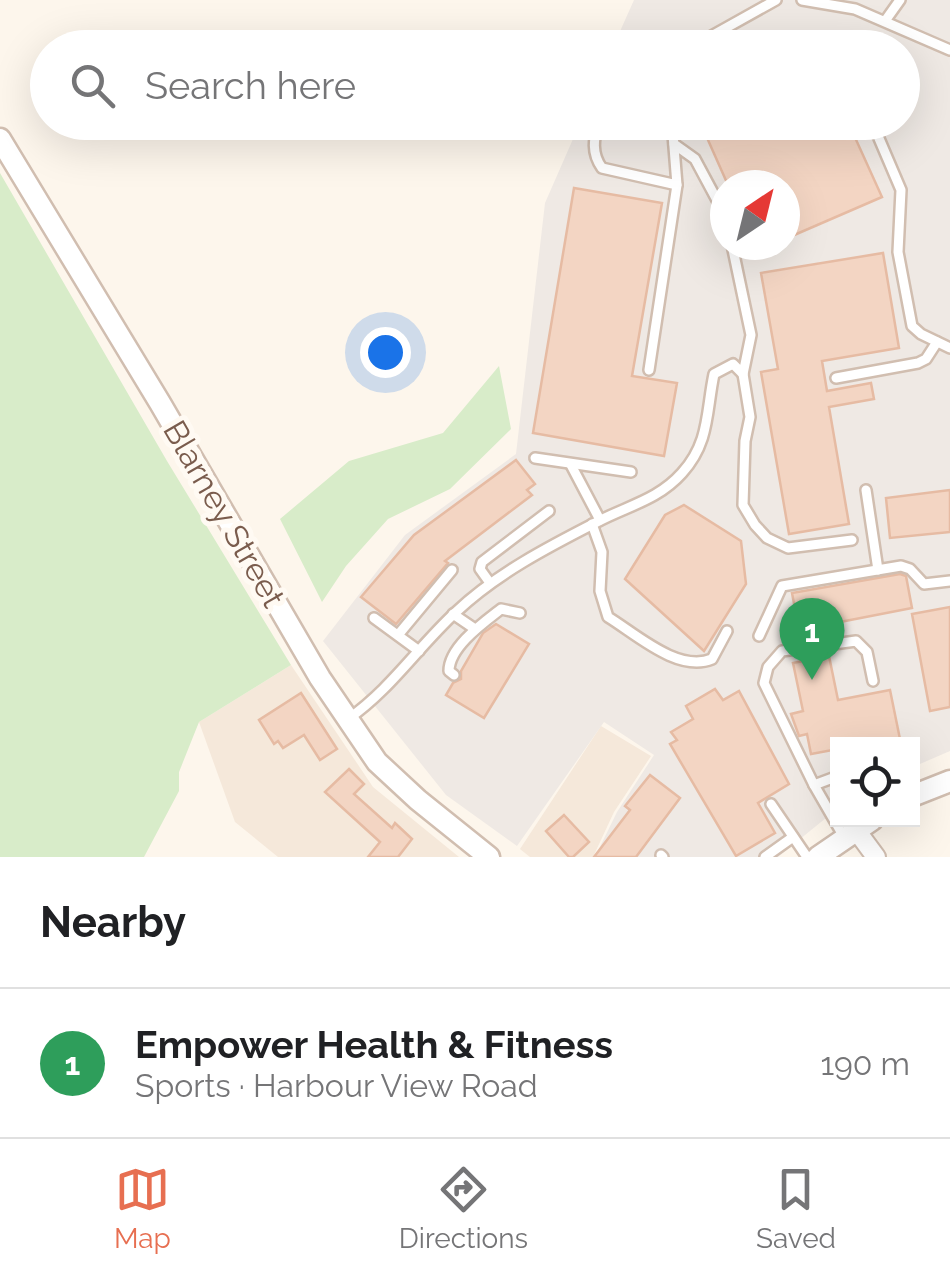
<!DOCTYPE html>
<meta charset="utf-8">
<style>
body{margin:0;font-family:Raleway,sans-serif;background:#f6f6f6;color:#202124}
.controls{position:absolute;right:30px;bottom:30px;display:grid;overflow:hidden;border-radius:0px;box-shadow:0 10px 40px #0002}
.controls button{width:90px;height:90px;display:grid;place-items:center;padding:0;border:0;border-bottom:2px solid #e0e0e0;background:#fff;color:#202124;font:50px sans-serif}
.compass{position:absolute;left:710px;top:170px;width:90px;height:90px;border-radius:50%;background:#fff;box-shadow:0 10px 40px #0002;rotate:35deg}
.you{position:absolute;left:385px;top:352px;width:35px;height:35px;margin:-25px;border:8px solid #fff;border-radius:50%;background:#1a73e8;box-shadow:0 0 0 15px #1a73e833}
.badge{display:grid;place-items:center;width:65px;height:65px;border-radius:50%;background:#e76f51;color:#fff;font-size:32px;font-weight:700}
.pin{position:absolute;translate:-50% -82px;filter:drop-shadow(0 2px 5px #0008)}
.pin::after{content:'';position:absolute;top:52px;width:35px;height:30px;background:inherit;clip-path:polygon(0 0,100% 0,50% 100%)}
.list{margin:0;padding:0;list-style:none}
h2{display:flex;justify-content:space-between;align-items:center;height:130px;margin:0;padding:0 40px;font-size:42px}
h2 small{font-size:32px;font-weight:400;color:#757577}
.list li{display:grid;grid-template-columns:65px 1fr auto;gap:30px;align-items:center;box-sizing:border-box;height:150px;padding:0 40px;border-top:2px solid #e0e0e0}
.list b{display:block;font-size:38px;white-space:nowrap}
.list p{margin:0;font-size:32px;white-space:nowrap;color:#757577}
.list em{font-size:32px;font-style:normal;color:#757577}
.icon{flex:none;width:55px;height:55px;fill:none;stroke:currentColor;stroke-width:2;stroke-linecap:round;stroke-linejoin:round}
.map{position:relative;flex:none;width:950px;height:857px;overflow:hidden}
.search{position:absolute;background:#fff;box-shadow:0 10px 40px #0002;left:30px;right:30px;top:30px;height:110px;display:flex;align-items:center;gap:25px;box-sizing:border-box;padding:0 35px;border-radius:55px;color:#757577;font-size:38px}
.sheet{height:280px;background:#fff}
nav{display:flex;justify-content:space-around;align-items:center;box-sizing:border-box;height:140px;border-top:2px solid #e0e0e0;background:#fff;font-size:28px;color:#757577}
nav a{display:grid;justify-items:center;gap:5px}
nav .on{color:#e76f51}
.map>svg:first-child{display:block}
.residential{fill:#f5e8da}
.industrial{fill:#efe9e4;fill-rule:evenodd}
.green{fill:#d8ecc9}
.building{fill:#f3d5c3;stroke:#e6bba3;stroke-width:2.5}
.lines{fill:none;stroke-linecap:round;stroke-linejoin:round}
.service-casing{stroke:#d1beb0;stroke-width:14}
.minor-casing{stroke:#d1beb0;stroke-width:22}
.tertiary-casing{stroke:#d1beb0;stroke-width:25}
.service{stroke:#fff;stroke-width:9}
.minor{stroke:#fff;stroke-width:18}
.tertiary{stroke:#fff;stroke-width:20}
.labels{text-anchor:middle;stroke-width:10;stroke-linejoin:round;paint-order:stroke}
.street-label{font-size:32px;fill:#7a5c4d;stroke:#fffaf3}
</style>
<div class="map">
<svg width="950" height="857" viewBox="0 0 950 857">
<rect width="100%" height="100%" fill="#fdf6ec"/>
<g class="residential">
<path d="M 291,665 L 373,787 L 459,857 L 278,857 L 235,822 L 199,722 Z"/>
<path d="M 601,726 L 651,756 L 614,812 L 593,857 L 530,857 L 520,849 Z"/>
</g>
<path class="industrial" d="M 634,0 L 950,0 L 950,751 L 913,767 L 912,744 L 838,744 L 837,809 L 778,857 L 595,857 L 617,812 L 654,755 L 604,722 L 517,846 L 446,795 L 323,641 L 405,535 L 516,454 L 545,203 L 580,123 L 902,122 L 902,48 L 613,47 ZM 725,185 L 785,185 L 785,245 L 725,245 Z"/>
<g class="green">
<path d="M 0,173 L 167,461 L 291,665 L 199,722 L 179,772 L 179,791 L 144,857 L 0,857 Z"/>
<path d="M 499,366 L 511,429 L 450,489 L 388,519 L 346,566 L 322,602 L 280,519 L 349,461 L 443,433 Z"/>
</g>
<g class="building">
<path d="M 700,122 L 805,122 L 810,134 L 836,122 L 848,122 L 882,197 L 785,239 L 785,185 L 728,185 Z"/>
<path d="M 574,188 L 662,203 L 632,376 L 677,383 L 664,456 L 533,433 Z"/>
<path d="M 883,253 L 899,348 L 822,361 L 827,391 L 871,383 L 874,399 L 829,407 L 849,524 L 789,534 L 761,372 L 778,369 L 761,273 Z"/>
<path d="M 516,460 L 535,484 L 527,490 L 532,495 L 445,561 L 448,563 L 396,624 L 361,597 L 414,535 Z"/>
<path d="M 950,490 L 950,532 L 890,538 L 886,498 Z"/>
<path d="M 684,505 L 741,541 L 746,584 L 704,651 L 625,579 L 665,515 Z"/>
<path d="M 900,574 L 906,576 L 912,608 L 799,630 L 792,593 Z"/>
<path d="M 950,607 L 950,707 L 930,711 L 912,614 Z"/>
<path d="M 496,624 L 529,644 L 484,718 L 446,695 L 453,683 L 461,679 L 461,671 L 483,633 Z"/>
<path d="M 829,656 L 838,700 L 890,690 L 901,744 L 838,744 L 838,749 L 811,754 L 807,734 L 799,736 L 791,714 L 803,711 L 793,663 Z"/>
<path d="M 715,689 L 723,700 L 739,691 L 789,784 L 758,803 L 775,833 L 736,856 L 670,744 L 677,740 L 671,732 L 693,719 L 686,706 Z"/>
<path d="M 301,693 L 337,749 L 320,760 L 304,735 L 283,748 L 278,741 L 274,744 L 259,720 Z"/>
<path d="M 349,769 L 364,784 L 354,794 L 392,828 L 395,823 L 412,839 L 398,857 L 368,857 L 380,842 L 325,792 Z"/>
<path d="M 650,775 L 680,798 L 636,857 L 594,857 L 630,810 L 625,806 Z"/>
<path d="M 564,815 L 589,842 L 573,857 L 569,857 L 546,831 Z"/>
</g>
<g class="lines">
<g class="service-casing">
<g id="service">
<path d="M 802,0 L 855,9 L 950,50"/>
<path d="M 885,21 L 900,0"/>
<path d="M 690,48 L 776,0"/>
<path d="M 598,122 C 594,139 591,153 602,168 L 677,185 L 672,122"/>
<path d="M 872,122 L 901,190 L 898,252 L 912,326 L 921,334 L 950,348"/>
<path d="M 674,144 L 695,159 L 725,215"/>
<path d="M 649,370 L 677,185"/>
<path d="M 743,374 L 750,417 L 745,441 L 743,505 L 755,525 L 767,538 L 788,548 L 852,540"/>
<path d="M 836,378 L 918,363 L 926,359 L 937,342"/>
<path d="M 535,458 L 631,472"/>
<path d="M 571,465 L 600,520"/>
<path d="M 866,490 L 878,570"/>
<path d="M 592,524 L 602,552 L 600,591 L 608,617 C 636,634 678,673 712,659 L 727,631"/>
<path d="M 490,583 L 480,569 L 482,562 L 549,511"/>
<path d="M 453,614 L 475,629"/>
<path d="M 374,618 L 419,651"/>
<path d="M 398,635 L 452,570"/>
<path d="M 759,636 L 782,586 L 901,566 L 910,569 L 924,584 L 950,581"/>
<path d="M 454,675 L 449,671 C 449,647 483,623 501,609 L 520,613"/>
<path d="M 348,719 C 391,689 418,647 456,612 C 496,574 548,547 597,522 C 627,506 658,500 682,473 C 710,442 706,412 714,374 L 733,364 L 743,374 L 751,335 L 732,245"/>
<path d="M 838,776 L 814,785 L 844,837"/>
<path d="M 814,785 L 764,683 L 768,667 L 782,651 L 856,641 L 867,652 L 873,681"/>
<path d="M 771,804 L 807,857"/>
<path d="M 661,855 L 663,857"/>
<path d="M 765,857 L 793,837"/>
</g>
</g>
<g class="minor-casing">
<path id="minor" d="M 856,830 L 876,857"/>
</g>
<g class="tertiary-casing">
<g id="tertiary">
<path d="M 0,139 L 160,403 L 320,678 L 377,762 L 418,800 L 489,857"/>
<path d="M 912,796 L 950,781"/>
<path d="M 818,857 L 872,820"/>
</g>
</g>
<use href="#service" class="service"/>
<use href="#minor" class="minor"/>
<use href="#tertiary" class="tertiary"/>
</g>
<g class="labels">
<g class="street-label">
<text transform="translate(224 514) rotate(60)" y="11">Blarney Street</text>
</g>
</g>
</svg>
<div class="controls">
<button><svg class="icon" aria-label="locate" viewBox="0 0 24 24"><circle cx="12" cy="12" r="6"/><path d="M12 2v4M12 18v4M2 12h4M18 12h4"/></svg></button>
</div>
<svg class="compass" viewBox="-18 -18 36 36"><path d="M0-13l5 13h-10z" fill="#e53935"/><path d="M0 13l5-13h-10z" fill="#757577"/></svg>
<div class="you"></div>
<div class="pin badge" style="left:812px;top:680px;background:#2e9e5b">1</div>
<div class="search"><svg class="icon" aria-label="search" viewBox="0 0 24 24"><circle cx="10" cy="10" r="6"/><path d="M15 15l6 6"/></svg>Search here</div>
</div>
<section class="sheet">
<h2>Nearby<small></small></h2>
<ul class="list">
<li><span class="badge" style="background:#2e9e5b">1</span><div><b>Empower Health &amp; Fitness</b><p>Sports · Harbour View Road</p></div><em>190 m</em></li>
</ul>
</section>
<nav>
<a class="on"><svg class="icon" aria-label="map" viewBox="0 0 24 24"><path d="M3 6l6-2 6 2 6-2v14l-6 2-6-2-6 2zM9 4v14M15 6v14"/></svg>Map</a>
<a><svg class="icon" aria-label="directions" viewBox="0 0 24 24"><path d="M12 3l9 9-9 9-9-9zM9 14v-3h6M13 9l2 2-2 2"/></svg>Directions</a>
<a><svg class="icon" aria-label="saved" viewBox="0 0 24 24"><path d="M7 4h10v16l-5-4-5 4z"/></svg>Saved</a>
</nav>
